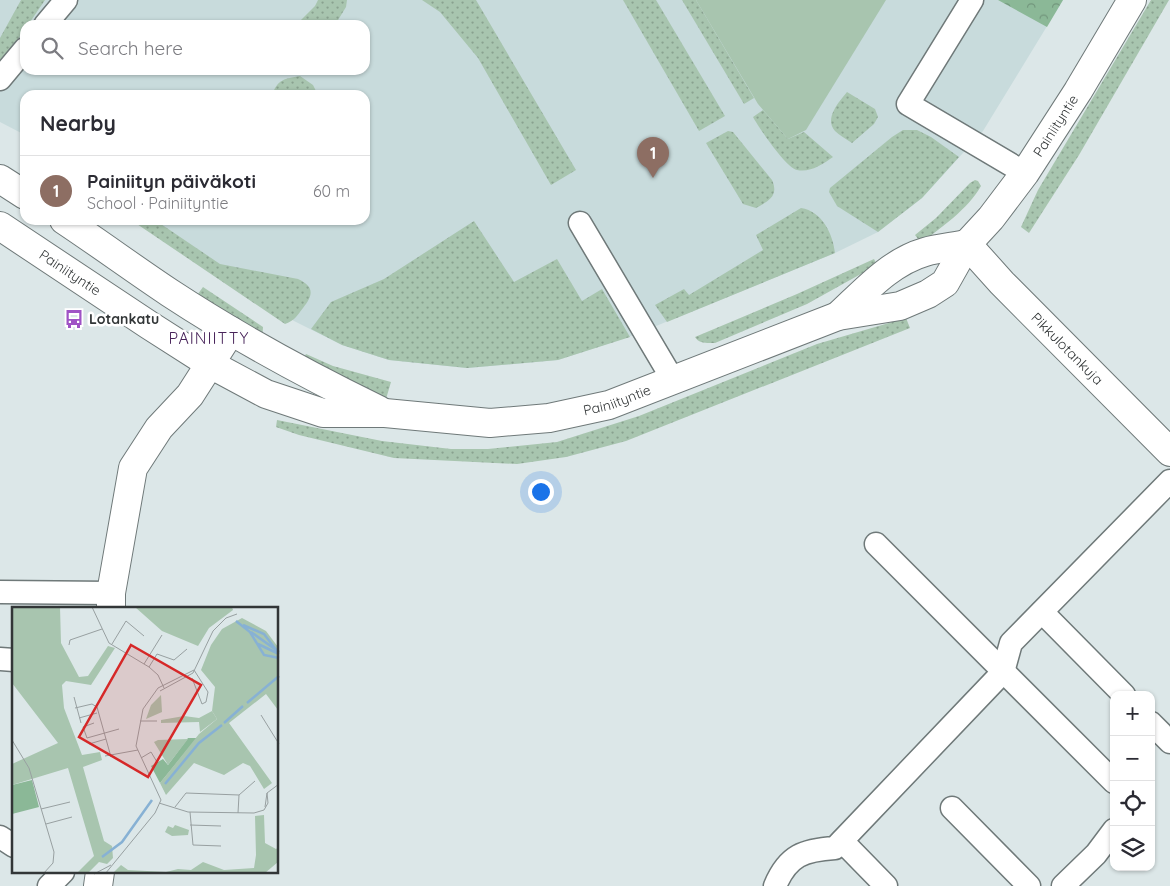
<!DOCTYPE html>
<meta charset="utf-8">
<style>
body{margin:0;font-family:Quicksand,sans-serif;background:#f2f2f3;color:#2b2b33}
.controls{position:absolute;right:15px;bottom:15px;display:grid;overflow:hidden;border-radius:10px;box-shadow:0 1px 4px #0004}
.controls button{width:45px;height:45px;display:grid;place-items:center;padding:0;border:0;border-bottom:1px solid #e1e1e2;background:#fff;color:#2b2b33;font:25px sans-serif}
.you{position:absolute;left:540px;top:491px;width:18px;height:18px;margin:-12px;border:4px solid #fff;border-radius:50%;background:#1a73e8;box-shadow:0 0 0 8px #1a73e833}
.badge{display:grid;place-items:center;width:32px;height:32px;border-radius:50%;background:#0b8043;color:#fff;font-size:16px;font-weight:700}
.pin{position:absolute;translate:-50% -41px;filter:drop-shadow(0 1px 2px #0008)}
.pin::after{content:'';position:absolute;top:26px;width:18px;height:15px;background:inherit;clip-path:polygon(0 0,100% 0,50% 100%)}
.list{margin:0;padding:0;list-style:none}
h2{display:flex;justify-content:space-between;align-items:center;height:65px;margin:0;padding:0 20px;font-size:21px}
h2 small{font-size:16px;font-weight:400;color:#7c7c81}
.list li{display:grid;grid-template-columns:32px 1fr auto;gap:15px;align-items:center;box-sizing:border-box;height:70px;padding:0 20px;border-top:1px solid #e1e1e2}
.list b{display:block;font-size:19px;white-space:nowrap}
.list p{margin:0;font-size:16px;white-space:nowrap;color:#7c7c81}
.list em{font-size:16px;font-style:normal;color:#7c7c81}
.icon{flex:none;width:28px;height:28px;fill:none;stroke:currentColor;stroke-width:2;stroke-linecap:round;stroke-linejoin:round}
.map{position:relative;flex:none;width:1170px;height:886px;overflow:hidden}
.search{position:absolute;background:#fff;box-shadow:0 1px 4px #0004;left:20px;top:20px;width:350px;height:55px;display:flex;align-items:center;gap:12px;box-sizing:border-box;padding:0 18px;border-radius:15px;color:#7c7c81;font-size:19px}
.panel{position:absolute;background:#fff;box-shadow:0 1px 4px #0004;left:20px;top:90px;width:350px;height:135px;border-radius:15px}
.map>svg:first-child{display:block}
.built{fill:#c8dbdc;fill-rule:evenodd}
.grass{fill:url(#grass-dots)}
.forest{fill:url(#forest-crowns)}
.park{fill:#a8c5af}
.lines{fill:none;stroke-linecap:round;stroke-linejoin:round}
.service-casing{stroke:#6f7979;stroke-width:25}
.minor-casing{stroke:#6f7979;stroke-width:30}
.tertiary-casing{stroke:#6f7979;stroke-width:30}
.service{stroke:#fff;stroke-width:22}
.minor{stroke:#fff;stroke-width:28}
.tertiary{stroke:#fff;stroke-width:28}
.labels{text-anchor:middle;stroke-width:5;stroke-linejoin:round;paint-order:stroke}
.street-label{font-size:14px;fill:#323637;stroke:#fff}
.poi-label{font-size:14px;font-weight:bold;fill:#323637;stroke:#fff;text-anchor:start}
.quarter-label{font-size:16px;letter-spacing:1px;fill:#49255b;stroke:#fff}
.inset-river{fill:none;stroke:#87b1d4;stroke-width:2.5}
.inset-road{fill:none;stroke:#98a0a1;stroke-width:1}
.view{fill:#d62828;fill-opacity:0.15;stroke:#d62828;stroke-width:2.5}
.inset-edge{fill:none;stroke:#323637;stroke-width:2.5}
</style>
<div class="map">
<svg width="1170" height="886" viewBox="0 0 1170 886">
<defs>
<pattern id="grass-dots" width="8" height="8" patternUnits="userSpaceOnUse" patternTransform="scale(1.25)"><rect width="8" height="8" fill="#a8c5af"/><path d="M2 2h.1M6 6h.1" fill="none" stroke="#89a18f" stroke-width="1.8" stroke-linecap="round"/></pattern>
<pattern id="forest-crowns" width="20" height="18" patternUnits="userSpaceOnUse" patternTransform="scale(1.25)"><rect width="20" height="18" fill="#8bb897"/><path d="M2 6a3 3 0 1 1 6 0M12 15a3 3 0 1 1 6 0" fill="none" stroke="#72967c"/></pattern>
</defs>
<rect width="100%" height="100%" fill="#dce7e8"/>
<path class="built" d="M 0,0 L 1063,0 L 983,131 L 922,198 L 878,232 L 835,253 L 634,335 L 558,360 L 467,368 L 389,360 L 342,345 L 294,321 L 148,220 L 365,220 L 365,95 L 25,95 L 25,135 L 0,122 ZM 25,25 L 365,25 L 365,70 L 25,70 Z"/>
<g class="grass">
<path d="M 21,0 L 45,0 L 28,25 L 25,25 L 25,29 L 0,65 L 0,38 Z"/>
<path d="M 318,0 L 347,0 L 346,7 L 335,25 L 296,25 L 315,6 Z"/>
<path d="M 422,0 L 476,0 L 576,170 L 551,185 L 478,58 L 440,12 Z"/>
<path d="M 623,0 L 656,0 L 725,116 L 699,131 Z"/>
<path d="M 682,0 L 696,0 L 754,98 L 744,104 Z"/>
<path d="M 1151,0 L 1169,0 L 1079,155 L 1029,233 L 1021,227 L 1038,190 Z"/>
<path d="M 300,76 L 313,85 L 318,95 L 272,95 C 278,79 284,79 300,76 Z"/>
<path d="M 847,92 L 875,109 L 878,117 L 874,124 L 852,143 C 846,139 839,135 835,131 C 824,118 839,102 847,92 Z"/>
<path d="M 763,110 L 788,139 L 804,132 L 833,157 C 823,164 810,173 797,170 C 786,168 759,128 753,117 Z"/>
<path d="M 903,130 L 917,130 L 931,137 L 959,157 L 922,198 L 878,232 L 837,206 L 829,192 L 830,188 L 892,137 Z"/>
<path d="M 728,131 L 733,132 L 772,180 C 779,196 769,201 756,208 L 743,204 L 706,143 Z"/>
<path d="M 975,180 L 978,181 L 981,186 C 967,210 943,226 921,243 L 915,235 L 936,218 L 970,183 Z"/>
<path d="M 801,208 C 822,211 833,234 835,253 L 667,322 L 655,305 L 684,289 L 689,295 L 763,250 L 756,235 Z"/>
<path d="M 131,220 L 155,220 L 220,264 L 298,279 C 315,287 313,295 303,308 C 297,316 294,321 285,324 Z"/>
<path d="M 474,221 L 514,282 L 557,259 L 582,301 L 602,289 L 630,337 L 558,360 L 467,368 L 389,360 L 342,345 L 311,329 L 331,302 L 384,279 Z"/>
<path d="M 874,259 L 877,265 L 807,304 L 715,343 C 707,343 699,344 695,337 L 797,294 Z"/>
<path d="M 203,287 L 263,327 L 262,340 L 195,298 Z"/>
<path d="M 906,318 L 910,328 L 626,441 L 566,457 L 517,464 L 394,458 L 299,435 L 276,427 L 277,420 L 382,441 L 451,449 L 488,449 L 557,442 L 639,416 L 817,344 Z"/>
<path d="M 306,354 L 333,366 L 391,382 L 386,399 L 300,364 Z"/>
</g>
<path class="forest" d="M 998,0 L 1063,0 L 1047,27 Z"/>
<path class="park" d="M 696,0 L 886,0 L 806,130 L 788,139 L 758,104 Z"/>
<g class="lines">
<g class="service-casing">
<g id="service">
<path d="M 972,0 L 908,104 L 1025,173"/>
<path d="M 45,25 L 66,0"/>
<path d="M 0,79 L 25,49"/>
<path d="M 580,223 L 673,380"/>
<path d="M 876,544 L 1114,782"/>
<path d="M 0,592 L 111,593"/>
<path d="M 1042,612 L 1124,695"/>
<path d="M 0,659 L 14,660"/>
<path d="M 1151,723 L 1170,742"/>
<path d="M 952,808 L 1029,886"/>
<path d="M 0,837 L 14,846"/>
<path d="M 842,841 L 886,886"/>
<path d="M 49,886 L 63,872"/>
<path d="M 775,886 C 788,855 804,850 835,848 L 1003,672 L 1011,643 L 1170,481"/>
<path d="M 1063,886 L 1096,854 L 1114,830"/>
</g>
</g>
<g class="minor-casing">
<g id="minor">
<path id="s1" d="M 967,244 L 1002,283 L 1170,452"/>
<path d="M 111,608 L 111,593 L 133,468 L 159,428 L 190,395 L 231,331"/>
<path d="M 98,886 L 100,872"/>
</g>
</g>
<g class="tertiary-casing">
<g id="tertiary">
<path d="M 0,179 L 25,195"/>
<path d="M 64,220 C 100,244 134,269 170,293 C 237,337 307,375 379,410"/>
<path id="s2" d="M 0,226 L 149,325 L 210,364 L 266,394 L 323,413 L 385,413 L 490,423 L 549,418 L 609,405 L 838,316 L 900,306 L 928,294 L 945,283 L 967,244 L 991,218 L 1025,173 L 1078,91 L 1132,0"/>
<path d="M 838,316 C 864,292 890,262 925,252 C 938,248 953,247 967,244"/>
</g>
</g>
<use href="#service" class="service"/>
<use href="#minor" class="minor"/>
<use href="#tertiary" class="tertiary"/>
</g>
<defs>
<g id="bus-bare" transform="scale(1.5)"><path d="M-5-6H5V4H4V6H2V4H-2V6H-4V4H-5ZM-3.5-4V0h7V-4ZM-3.5 1.2v1.5H-2V1.2ZM2 1.2v1.5H3.5V1.2Z" fill="#9f53c5" stroke="#fff" stroke-width="2.5" paint-order="stroke"/></g>
</defs>
<g fill-rule="evenodd">
<use href="#bus-bare" x="74" y="319"/>
</g>
<g class="labels">
<g class="street-label">
<text dy="5" stroke="none"><textPath href="#s2" startOffset="1215">Painiityntie</textPath></text>
<text dy="5" stroke="none"><textPath href="#s2" startOffset="84">Painiityntie</textPath></text>
<text dy="5" stroke="none"><textPath href="#s1" startOffset="145">Pikkulotankuja</textPath></text>
<text dy="5" stroke="none"><textPath href="#s2" startOffset="672">Painiityntie</textPath></text>
</g>
<g class="poi-label">
<text x="89" y="324">Lotankatu</text>
</g>
<g class="quarter-label">
<text x="209" y="344">PAINIITTY</text>
</g>
</g>
<g transform="translate(12 607)">
<rect width="266" height="266" fill="#dce7e8"/>
<path d="M 149,88 L 150,105 L 134,112 L 139,98 ZM 200,104 L 205,112 L 184,128 L 188,125 L 187,115 L 149,116 L 149,113 L 172,109 L 187,111 Z" fill="#a8c5af"/>
<path d="M 176,131 L 185,131 L 148,176 L 139,159 L 151,152 L 156,158 ZM 20,173 L 27,200 L 0,207 L 0,178 Z" fill="#8bb897"/>
<path d="M 0,0 L 48,0 L 49,36 L 67,70 L 76,69 L 96,39 L 103,41 L 79,78 L 54,74 L 50,78 L 52,101 L 70,148 L 88,145 L 90,153 L 71,160 L 92,234 L 100,239 L 101,251 L 95,257 L 87,255 L 76,266 L 65,266 L 82,249 L 56,161 L 0,178 L 0,157 L 46,136 L 0,76 ZM 123,0 L 220,0 L 221,3 L 197,21 L 186,39 L 150,24 ZM 230,11 L 254,24 L 266,40 L 266,103 L 254,87 L 217,116 L 260,176 L 252,182 L 238,159 L 231,156 L 212,168 L 182,156 L 154,188 L 148,176 L 187,127 L 205,112 L 200,104 L 203,80 L 189,63 L 199,38 L 210,22 ZM 176,132 L 156,158 L 142,135 L 146,133 ZM 252,208 L 253,236 L 264,242 L 267,240 L 266,255 L 253,266 L 101,266 L 109,258 L 116,263 L 154,265 L 166,262 L 179,263 L 191,255 L 212,263 L 242,261 L 244,248 L 243,209 ZM 163,218 L 177,223 L 176,228 L 160,229 L 153,225 L 156,219 L 161,221 Z" fill="#a8c5af"/>
<path class="inset-river" d="M 224,14 L 238,25 L 252,48 L 267,51M 231,18 L 252,27 L 265,44M 239,25 L 267,45M 246,37 L 267,47M 235,96 L 267,69M 212,116 L 231,99M 153,177 L 187,136 L 210,118M 90,250 L 110,235 L 140,193"/>
<path class="inset-road" d="M 80,0 L 97,36 L 137,60 L 146,68 L 152,81M 100,37 L 114,14 L 132,29M 57,38 L 58,33 L 90,22M 132,57 L 150,28M 137,60 L 145,47 L 162,53 L 175,42M 180,71 L 190,97 L 194,95 L 196,85 L 182,63M 148,84 L 181,66 L 201,24 L 214,11 L 225,7M 62,90 L 69,116M 63,101 L 80,97 L 85,100 L 99,150M 249,108 L 267,137M 67,111 L 85,106M 128,114 L 145,114M 82,116 L 71,120 L 75,131 L 107,122M 0,133 L 17,161 L 42,245 L 41,256 L 31,267M 77,137 L 94,132M 93,149 L 126,143M 129,151 L 139,145 L 145,155M 147,196 L 176,205 L 242,206 L 252,203 L 256,196 L 255,186M 163,200 L 174,186 L 227,188 L 243,174M 253,200 L 255,186 L 267,177M 29,202 L 58,195M 178,205 L 181,238 L 209,239M 226,206 L 227,188M 34,217 L 60,210M 178,218 L 209,219M 82,267 L 99,258M 93,267 L 143,206 L 149,193 L 124,139 L 131,102 L 146,81 L 182,63"/>
<path class="view" d="M 119,38 L 189,78 L 136,170 L 67,130 Z"/>
<rect width="266" height="266" class="inset-edge"/>
</g>
</svg>
<div class="controls">
<button>+</button>
<button>−</button>
<button><svg class="icon" aria-label="locate" viewBox="0 0 24 24"><circle cx="12" cy="12" r="6"/><path d="M12 2v4M12 18v4M2 12h4M18 12h4"/></svg></button>
<button><svg class="icon" aria-label="layers" viewBox="0 0 24 24"><path d="M12 4l9 5-9 5-9-5zM3 14l9 5 9-5"/></svg></button>
</div>
<div class="you"></div>
<div class="pin badge" style="left:653px;top:178px;background:#8d6e63">1</div>
<div class="search"><svg class="icon" aria-label="search" viewBox="0 0 24 24"><circle cx="10" cy="10" r="6"/><path d="M15 15l6 6"/></svg>Search here</div>
<section class="panel">
<h2>Nearby<small></small></h2>
<ul class="list">
<li><span class="badge" style="background:#8d6e63">1</span><div><b>Painiityn päiväkoti</b><p>School · Painiityntie</p></div><em>60 m</em></li>
</ul>
</section>
</div>
